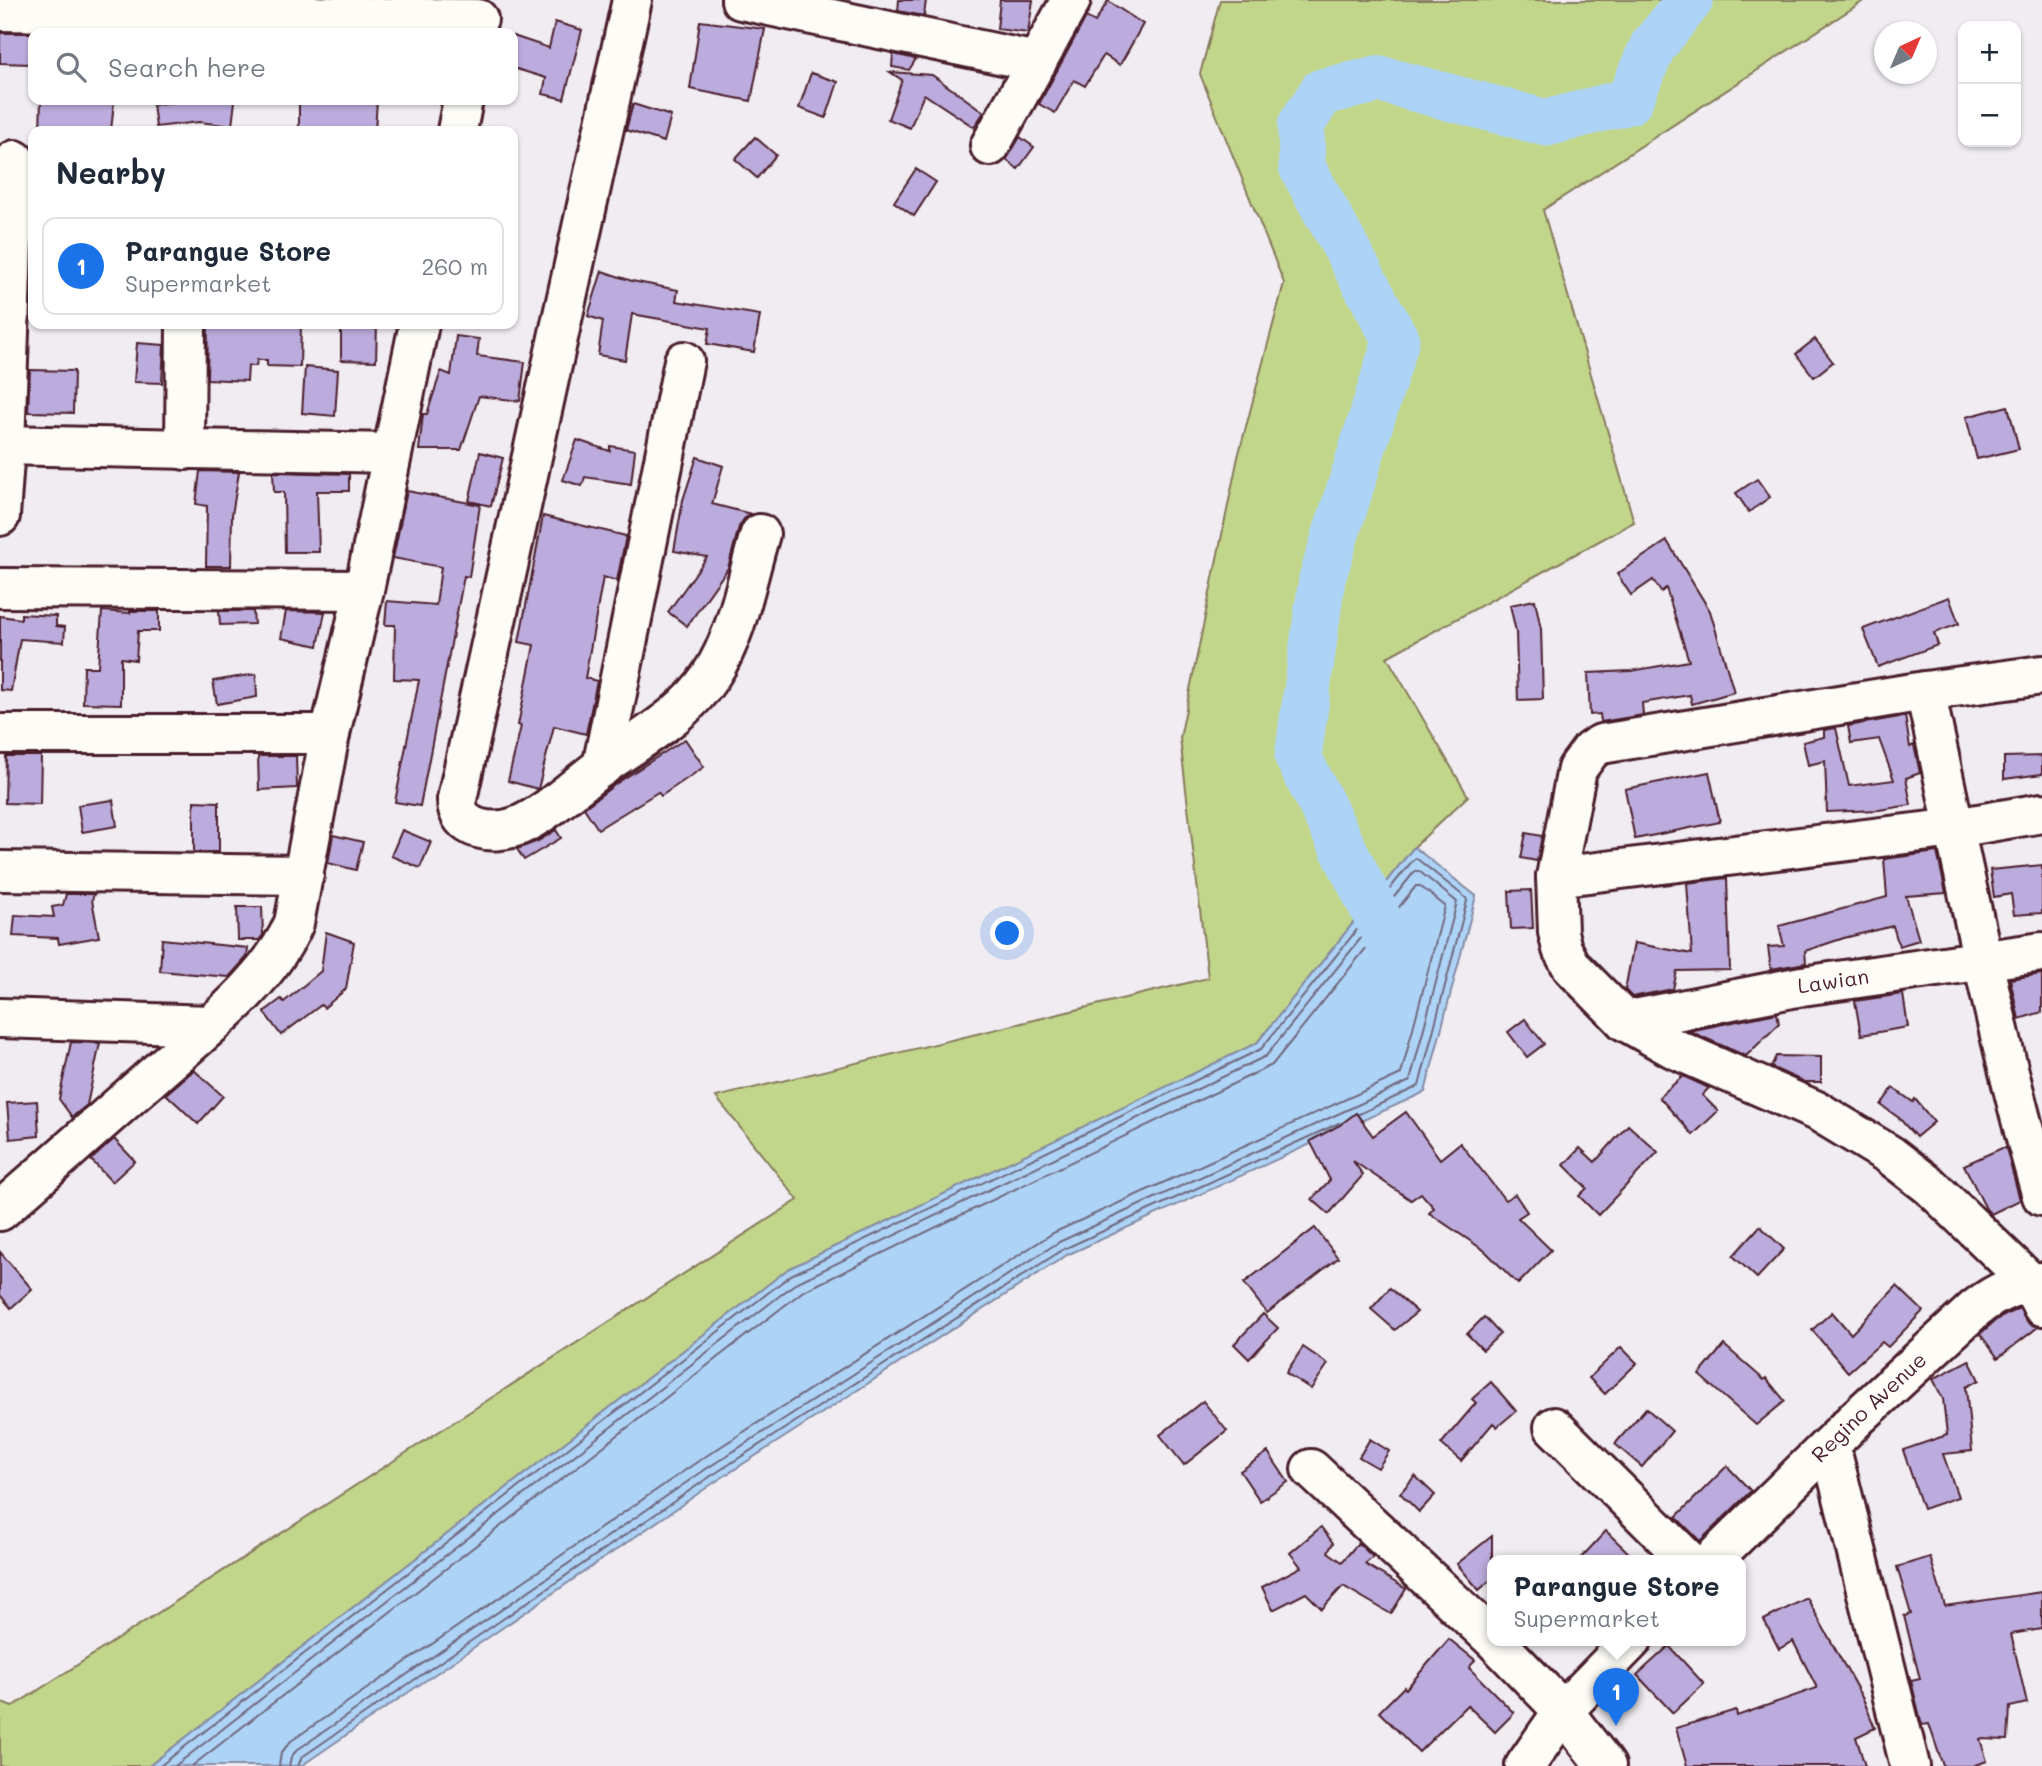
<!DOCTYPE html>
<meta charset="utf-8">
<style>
body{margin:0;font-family:Mali,sans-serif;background:#f6f6f7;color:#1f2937}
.controls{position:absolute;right:21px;top:21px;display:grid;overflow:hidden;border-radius:14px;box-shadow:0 2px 5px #0004}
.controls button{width:63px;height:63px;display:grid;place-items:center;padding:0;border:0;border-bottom:2px solid #e0e1e3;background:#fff;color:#1f2937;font:35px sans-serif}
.compass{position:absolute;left:1874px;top:21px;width:63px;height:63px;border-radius:50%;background:#fff;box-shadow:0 2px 5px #0004;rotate:44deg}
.you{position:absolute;left:1008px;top:934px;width:24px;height:24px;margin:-18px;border:5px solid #fff;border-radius:50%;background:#1a73e8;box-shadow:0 0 0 10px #1a73e833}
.badge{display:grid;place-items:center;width:46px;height:46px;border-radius:50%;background:#1a73e8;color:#fff;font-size:23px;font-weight:700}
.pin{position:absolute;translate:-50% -58px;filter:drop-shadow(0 2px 4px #0008)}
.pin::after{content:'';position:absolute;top:37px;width:24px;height:21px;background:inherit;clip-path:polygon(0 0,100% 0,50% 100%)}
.popup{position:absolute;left:1487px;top:1555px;width:259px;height:91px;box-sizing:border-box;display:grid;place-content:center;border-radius:14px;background:#fff;filter:drop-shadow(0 2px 5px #0005);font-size:23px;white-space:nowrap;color:#747a83}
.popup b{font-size:26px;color:#1f2937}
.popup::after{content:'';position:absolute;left:50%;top:100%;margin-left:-14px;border:14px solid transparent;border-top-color:#fff}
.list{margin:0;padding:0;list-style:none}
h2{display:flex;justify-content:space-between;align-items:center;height:91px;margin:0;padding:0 28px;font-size:30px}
h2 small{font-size:23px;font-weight:400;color:#747a83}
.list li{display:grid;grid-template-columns:46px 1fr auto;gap:21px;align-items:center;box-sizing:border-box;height:98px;margin:0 14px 14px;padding:0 14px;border:2px solid #e0e1e3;border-radius:14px}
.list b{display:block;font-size:26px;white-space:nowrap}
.list p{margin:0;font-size:23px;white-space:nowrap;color:#747a83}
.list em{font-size:23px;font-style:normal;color:#747a83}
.icon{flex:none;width:38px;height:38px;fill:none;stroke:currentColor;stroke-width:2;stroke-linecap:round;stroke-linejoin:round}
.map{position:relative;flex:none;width:2042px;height:1766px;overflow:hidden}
.search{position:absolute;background:#fff;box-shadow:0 2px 5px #0004;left:28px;top:28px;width:490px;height:77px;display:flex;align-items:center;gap:18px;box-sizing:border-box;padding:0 24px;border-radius:14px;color:#747a83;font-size:26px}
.panel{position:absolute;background:#fff;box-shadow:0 2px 5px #0004;left:28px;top:126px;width:490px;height:203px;border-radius:14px}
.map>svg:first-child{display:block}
.green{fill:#c2d68b;stroke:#867a5b;stroke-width:2}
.water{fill:#add4f7;stroke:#858ca5;stroke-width:2}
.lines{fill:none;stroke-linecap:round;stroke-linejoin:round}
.shore{stroke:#72677d;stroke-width:2}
.river{stroke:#add4f7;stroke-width:47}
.building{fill:#bcacdd;stroke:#4a1f2b;stroke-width:2}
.minor-casing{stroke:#4a1f2b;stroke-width:44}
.minor{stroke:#fdfcf7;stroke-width:38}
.labels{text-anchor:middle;stroke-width:5;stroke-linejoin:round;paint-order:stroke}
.street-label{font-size:21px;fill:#4a1f2b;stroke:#fdfcf7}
</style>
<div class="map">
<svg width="2042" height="1766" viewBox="0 0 2042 1766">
<rect width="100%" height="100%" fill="#f0ecf2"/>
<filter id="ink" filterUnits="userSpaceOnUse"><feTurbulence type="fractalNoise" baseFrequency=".0143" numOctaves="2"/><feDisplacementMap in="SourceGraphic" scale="14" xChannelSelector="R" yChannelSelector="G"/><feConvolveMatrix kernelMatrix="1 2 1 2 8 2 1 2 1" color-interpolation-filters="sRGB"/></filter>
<g filter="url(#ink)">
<path class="green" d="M 1220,0 L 1865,0 L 1543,210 L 1634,522 L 1387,657 L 1468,796 L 1414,847 L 1257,1043 L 788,1269 L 149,1766 L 0,1766 L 0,1702 L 12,1707 L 798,1200 L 716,1097 L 1208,978 L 1180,738 L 1238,457 L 1284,283 L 1200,74 Z"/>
<path class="water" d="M 1414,847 L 1476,896 L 1425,1092 L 1067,1255 L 715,1482 L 301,1766 L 149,1766 L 788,1269 L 1257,1043 Z"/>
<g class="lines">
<g class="shore">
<path d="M 160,1766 L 791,1275 L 1261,1049 L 1413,860 L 1416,858 L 1466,898 L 1467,901 L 1419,1086 L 1359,1114"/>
<path d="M 175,1766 L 796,1283 L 1266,1056 L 1415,871 L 1419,871 L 1457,902 L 1410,1081 L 1059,1242 L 706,1469 L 297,1750 L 291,1757 L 289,1766"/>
<path d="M 192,1766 L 802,1292 L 1272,1065 L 1416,886 L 1420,886 L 1445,906 L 1401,1074 L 1053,1233 L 700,1460 L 291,1741 L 281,1753 L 279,1766"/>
<path d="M 298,1766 L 302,1757 L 711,1476 L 1064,1249 L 1339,1123"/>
</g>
<path class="river" d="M 1398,959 L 1298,757 L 1322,579 L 1396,340 L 1302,167 L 1301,125 L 1322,92 L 1380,79 L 1547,123 L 1629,101 L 1653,46 L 1690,0"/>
</g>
<g class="building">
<path d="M 899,0 L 926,0 L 924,16 L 898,11 Z"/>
<path d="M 1000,0 L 1033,0 L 1028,33 L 997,29 Z"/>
<path d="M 1108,1 L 1143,24 L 1120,65 L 1104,55 L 1085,86 L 1074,80 L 1055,113 L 1039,104 L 1086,17 L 1095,22 Z"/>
<path d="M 700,21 L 765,29 L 751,101 L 690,89 Z"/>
<path d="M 555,22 L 582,30 L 564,99 L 543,94 L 546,78 L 513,68 L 513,36 L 549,48 Z"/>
<path d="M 0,33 L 31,33 L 31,64 L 0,63 Z"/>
<path d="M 893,54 L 916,59 L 909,70 L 892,67 Z"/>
<path d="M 890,72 L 932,75 L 984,112 L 974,127 L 924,94 L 910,128 L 888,119 L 902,80 Z"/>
<path d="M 811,73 L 838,82 L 826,118 L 799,108 Z"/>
<path d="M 41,100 L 91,100 L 114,102 L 111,131 L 40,131 Z"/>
<path d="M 184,100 L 235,101 L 232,126 L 199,122 L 156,127 L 153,105 Z"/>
<path d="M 299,100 L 377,100 L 375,131 L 299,129 Z"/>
<path d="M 633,104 L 671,116 L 664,142 L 626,130 Z"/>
<path d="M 755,137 L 776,155 L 757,178 L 735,159 Z"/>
<path d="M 1020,137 L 1034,147 L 1018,169 L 1006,160 Z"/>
<path d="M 916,169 L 936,182 L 914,216 L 894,202 Z"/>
<path d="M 602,271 L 632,281 L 678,290 L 676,301 L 760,315 L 754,352 L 707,344 L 710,328 L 632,314 L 625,360 L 598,355 L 603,321 L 588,316 Z"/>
<path d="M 208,324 L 301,324 L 300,367 L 267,366 L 267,360 L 257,360 L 256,366 L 248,366 L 247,381 L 207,379 Z"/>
<path d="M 341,324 L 377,324 L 376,361 L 341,360 Z"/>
<path d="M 456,336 L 479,339 L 477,356 L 525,362 L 520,401 L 479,396 L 461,450 L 419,450 L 423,414 L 427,414 L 441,371 L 451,375 Z"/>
<path d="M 1815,339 L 1833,362 L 1814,377 L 1796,354 Z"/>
<path d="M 137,343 L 164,345 L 162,383 L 134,382 Z"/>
<path d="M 305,367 L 338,370 L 335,416 L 302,413 Z"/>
<path d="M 30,370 L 74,371 L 73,413 L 28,412 Z"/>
<path d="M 2008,406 L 2019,449 L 1977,459 L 1966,417 Z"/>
<path d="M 577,440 L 610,451 L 610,446 L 635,450 L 631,484 L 585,477 L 582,486 L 563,480 Z"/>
<path d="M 480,452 L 503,458 L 491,506 L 469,501 Z"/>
<path d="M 697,457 L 723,466 L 712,504 L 751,514 L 744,519 L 739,527 L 728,568 L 687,626 L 668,612 L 707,557 L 674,551 L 683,500 Z"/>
<path d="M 200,471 L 239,472 L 232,515 L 231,566 L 206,566 L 207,506 L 196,504 Z"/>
<path d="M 273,472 L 349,474 L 349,491 L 317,491 L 319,552 L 285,552 L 284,492 L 274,492 Z"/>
<path d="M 1757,479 L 1770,497 L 1749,512 L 1736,493 Z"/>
<path d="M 407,491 L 480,505 L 469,577 L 464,576 L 420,806 L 395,802 L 419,680 L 394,679 L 395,625 L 385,625 L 387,601 L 436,605 L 441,567 L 393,558 Z"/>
<path d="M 543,516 L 626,536 L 617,581 L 603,577 L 585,678 L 597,681 L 586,734 L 554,726 L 538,789 L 508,781 L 521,726 L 518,725 L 534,645 L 519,642 Z"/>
<path d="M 1667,541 L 1710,611 L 1734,692 L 1692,704 L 1690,695 L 1642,703 L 1643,715 L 1601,722 L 1600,714 L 1590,715 L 1588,673 L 1631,671 L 1689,661 L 1666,588 L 1661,592 L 1653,580 L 1631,595 L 1617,574 Z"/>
<path d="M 1949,597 L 1959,624 L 1934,633 L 1938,645 L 1878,667 L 1863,629 Z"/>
<path d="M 1535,600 L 1541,629 L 1543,699 L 1518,700 L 1516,632 L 1510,605 Z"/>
<path d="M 102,611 L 130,613 L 130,611 L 159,611 L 159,631 L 138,631 L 136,660 L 121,658 L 121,704 L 83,703 L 84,667 L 98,667 Z"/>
<path d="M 219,611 L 253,611 L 254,624 L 220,625 Z"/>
<path d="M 286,611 L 325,612 L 318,646 L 281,638 Z"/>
<path d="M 21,614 L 56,616 L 56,626 L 65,627 L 64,642 L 20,639 L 11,691 L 0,690 L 0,616 L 21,619 Z"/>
<path d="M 256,674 L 257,697 L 217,704 L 213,681 Z"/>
<path d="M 1905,716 L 1910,747 L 1914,745 L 1920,773 L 1906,778 L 1911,805 L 1879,810 L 1827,812 L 1825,761 L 1808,765 L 1803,742 L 1824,737 L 1824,730 L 1836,728 L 1849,786 L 1894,780 L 1879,739 L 1851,743 L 1848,726 Z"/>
<path d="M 685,739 L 704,767 L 661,796 L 658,792 L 598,829 L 584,808 L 617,783 Z"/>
<path d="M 6,756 L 41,756 L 40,804 L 5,803 Z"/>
<path d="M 258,756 L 296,756 L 297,788 L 259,790 Z"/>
<path d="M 2042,756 L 2042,774 L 2004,779 L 2004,757 Z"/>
<path d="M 1709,772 L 1720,822 L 1635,839 L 1625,789 Z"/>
<path d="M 113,800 L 117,826 L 82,832 L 78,805 Z"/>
<path d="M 194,801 L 219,802 L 219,852 L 194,852 Z"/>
<path d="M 402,830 L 431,842 L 420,868 L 391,856 Z"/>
<path d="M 556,830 L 561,838 L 524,860 L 517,849 L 538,841 Z"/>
<path d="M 1526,833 L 1542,836 L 1537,861 L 1521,858 Z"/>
<path d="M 333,835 L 363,842 L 356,870 L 328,863 Z"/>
<path d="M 1937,852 L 1946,893 L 1906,896 L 1919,940 L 1899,946 L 1893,926 L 1844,938 L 1805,951 L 1806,963 L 1771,969 L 1768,947 L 1784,946 L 1779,926 L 1887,897 L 1884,859 Z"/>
<path d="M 2042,865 L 2042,913 L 2014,915 L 2011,894 L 1994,897 L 1990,870 Z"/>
<path d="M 1727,878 L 1730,970 L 1677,971 L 1673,989 L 1632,997 L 1625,990 L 1634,943 L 1692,954 L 1687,883 Z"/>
<path d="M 1531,890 L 1533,928 L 1511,929 L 1509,891 Z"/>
<path d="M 66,894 L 94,894 L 92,900 L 99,937 L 59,944 L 58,938 L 13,936 L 15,915 L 54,917 L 52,907 L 63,905 Z"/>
<path d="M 237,907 L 262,907 L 263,935 L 259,940 L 238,940 Z"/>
<path d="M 326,932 L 354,942 L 346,989 L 324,1008 L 321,1005 L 281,1035 L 264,1012 L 281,999 L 284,1002 L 321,971 Z"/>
<path d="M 162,939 L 248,948 L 247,957 L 229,977 L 160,971 Z"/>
<path d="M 2042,974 L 2042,1012 L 2019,1019 L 2010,979 Z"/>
<path d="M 1903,994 L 1908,1027 L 1861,1035 L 1855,1001 Z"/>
<path d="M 1777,1013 L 1779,1024 L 1746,1056 L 1689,1031 Z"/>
<path d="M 1525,1019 L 1544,1044 L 1527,1057 L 1508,1032 Z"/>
<path d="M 71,1042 L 100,1043 L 87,1105 L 72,1117 L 59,1099 Z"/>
<path d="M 1776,1056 L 1821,1057 L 1821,1082 L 1804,1082 L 1771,1067 Z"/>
<path d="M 194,1070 L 223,1096 L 198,1124 L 166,1094 Z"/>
<path d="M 1683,1076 L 1709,1088 L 1702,1095 L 1718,1111 L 1693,1135 L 1659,1097 Z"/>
<path d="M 1893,1088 L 1913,1102 L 1915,1099 L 1934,1122 L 1916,1137 L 1899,1118 L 1881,1105 Z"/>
<path d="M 37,1101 L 39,1136 L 10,1139 L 7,1103 Z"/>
<path d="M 1406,1112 L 1440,1159 L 1460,1143 L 1505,1200 L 1515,1194 L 1527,1212 L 1518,1218 L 1551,1250 L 1518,1284 L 1485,1251 L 1429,1213 L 1434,1208 L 1421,1193 L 1411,1200 L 1353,1161 L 1363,1175 L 1329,1214 L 1312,1199 L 1330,1180 L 1310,1141 L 1340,1125 L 1356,1113 L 1373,1136 Z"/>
<path d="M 1628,1125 L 1658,1152 L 1598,1215 L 1579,1196 L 1587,1188 L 1564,1165 L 1580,1148 L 1595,1162 Z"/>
<path d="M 114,1139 L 135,1161 L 112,1182 L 91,1160 Z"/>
<path d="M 2002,1148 L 2006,1148 L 2020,1200 L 1991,1214 L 1986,1209 L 1964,1165 Z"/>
<path d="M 1760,1226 L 1784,1249 L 1757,1278 L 1733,1256 Z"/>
<path d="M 1315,1228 L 1338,1258 L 1267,1313 L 1244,1283 Z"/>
<path d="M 0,1252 L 32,1289 L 11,1308 L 0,1295 Z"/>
<path d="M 1897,1286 L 1923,1311 L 1888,1347 L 1882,1342 L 1848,1372 L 1812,1330 L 1832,1312 L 1851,1334 Z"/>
<path d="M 1390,1288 L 1417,1312 L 1395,1330 L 1371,1309 Z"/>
<path d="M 2019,1308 L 2029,1324 L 2038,1327 L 1998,1358 L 1980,1334 L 1996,1320 Z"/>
<path d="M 1263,1314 L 1278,1328 L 1249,1359 L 1234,1344 Z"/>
<path d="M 1484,1317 L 1500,1334 L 1483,1350 L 1467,1334 Z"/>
<path d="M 1724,1345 L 1764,1380 L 1766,1378 L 1785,1401 L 1756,1425 L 1699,1375 Z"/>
<path d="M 1303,1347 L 1328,1364 L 1311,1389 L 1286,1373 Z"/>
<path d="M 1621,1347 L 1637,1363 L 1605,1394 L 1589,1378 Z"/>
<path d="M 1969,1360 L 1979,1380 L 1966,1387 L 1972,1451 L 1943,1454 L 1958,1497 L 1923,1509 L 1903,1450 L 1947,1435 L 1943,1399 L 1933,1379 Z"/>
<path d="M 1491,1382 L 1516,1411 L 1497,1427 L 1493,1423 L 1461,1461 L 1441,1444 L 1476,1403 L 1472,1399 Z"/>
<path d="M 1203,1401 L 1227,1431 L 1184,1465 L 1160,1435 Z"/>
<path d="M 1646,1408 L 1672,1431 L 1642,1467 L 1615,1444 Z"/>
<path d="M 1370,1439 L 1389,1451 L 1378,1468 L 1359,1457 Z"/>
<path d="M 1268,1452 L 1288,1482 L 1260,1501 L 1240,1471 Z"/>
<path d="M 1727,1466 L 1751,1491 L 1700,1541 L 1676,1517 Z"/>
<path d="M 1415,1476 L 1435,1495 L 1419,1512 L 1400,1493 Z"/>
<path d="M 1321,1527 L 1333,1543 L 1328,1552 L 1342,1562 L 1358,1543 L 1373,1557 L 1365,1564 L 1406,1589 L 1391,1614 L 1343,1586 L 1322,1609 L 1306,1593 L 1273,1610 L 1262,1587 L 1301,1567 L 1290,1553 Z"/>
<path d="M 1606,1531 L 1636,1560 L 1579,1560 Z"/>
<path d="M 1492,1536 L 1492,1579 L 1479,1590 L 1457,1564 Z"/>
<path d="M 1930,1557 L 1945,1606 L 2042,1592 L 2042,1629 L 2011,1634 L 2027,1703 L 2010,1707 L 2008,1740 L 1980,1739 L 1987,1761 L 1972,1766 L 1943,1766 L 1929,1724 L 1922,1725 L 1911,1681 L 1920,1679 L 1904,1616 L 1911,1614 L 1897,1567 Z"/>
<path d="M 1807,1598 L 1864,1701 L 1875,1728 L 1856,1737 L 1865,1766 L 1687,1766 L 1676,1728 L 1736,1710 L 1737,1716 L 1817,1688 L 1793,1641 L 1779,1649 L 1764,1620 Z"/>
<path d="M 1449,1639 L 1475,1660 L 1469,1668 L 1514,1713 L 1495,1732 L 1467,1705 L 1419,1752 L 1379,1712 L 1404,1687 L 1406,1689 Z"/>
<path d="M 1669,1646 L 1704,1684 L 1673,1713 L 1637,1675 Z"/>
</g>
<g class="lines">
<g class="minor-casing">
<g id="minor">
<path d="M 632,0 L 457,799 C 456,832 494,835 518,826 C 546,814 572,789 597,770 C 637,740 682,719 711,675 C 738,634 746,580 760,534"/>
<path d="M 741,0 L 1037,62"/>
<path d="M 0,11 L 478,19"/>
<path d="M 457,131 L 463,100"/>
<path d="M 990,146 L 1071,0"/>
<path d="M 0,445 L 392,453"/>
<path d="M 185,450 L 186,324"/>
<path d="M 0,516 L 5,446 L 15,160"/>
<path d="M 0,588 L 364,590"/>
<path d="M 2042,675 L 1925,691 L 1601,744 L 1591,750 L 1577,769 L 1556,877 L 1558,932 L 1562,949 L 1572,967 L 1625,1021 L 1673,1048 L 1819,1112 L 1890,1155 L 1930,1186 L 2030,1282 L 2042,1306"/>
<path d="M 1925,691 C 1962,860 1994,1030 2042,1196"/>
<path d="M 0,734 L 330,734"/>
<path d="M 602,767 L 684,361"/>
<path d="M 0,871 L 304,875"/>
<path d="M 1556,877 L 1955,828 L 2042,813"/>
<path d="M 0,1018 L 211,1025"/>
<path id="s1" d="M 1625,1021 L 1802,986 L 2042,952"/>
<path d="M 0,1211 C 51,1166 102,1121 153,1076 C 201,1033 269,982 294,923 L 330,734 L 364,590 L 419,324"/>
<path d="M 1554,1427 L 1688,1560"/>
<path d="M 1830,1445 L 1910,1766"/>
<path d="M 1311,1469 L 1492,1638"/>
<path id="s2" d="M 1712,1560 L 1859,1416 L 1976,1308 C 1997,1292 2016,1283 2042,1282"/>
<path d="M 1494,1640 L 1563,1711 L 1606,1766"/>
<path d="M 1525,1766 L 1563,1711 L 1632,1640"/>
</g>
</g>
<use href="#minor" class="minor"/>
</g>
</g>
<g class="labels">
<g class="street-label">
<text dy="7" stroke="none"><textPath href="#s1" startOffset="212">Lawian</textPath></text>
<text dy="7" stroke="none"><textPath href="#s2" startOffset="219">Regino Avenue</textPath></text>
</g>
</g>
</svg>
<div class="controls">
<button>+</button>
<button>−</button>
</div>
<svg class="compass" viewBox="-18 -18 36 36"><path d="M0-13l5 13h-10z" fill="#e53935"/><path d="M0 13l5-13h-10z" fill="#747a83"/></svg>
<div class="you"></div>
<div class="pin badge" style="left:1616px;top:1726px">1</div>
<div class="popup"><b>Parangue Store</b>Supermarket</div>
<div class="search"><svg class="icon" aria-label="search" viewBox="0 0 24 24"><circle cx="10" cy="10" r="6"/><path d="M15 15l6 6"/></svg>Search here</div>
<section class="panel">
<h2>Nearby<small></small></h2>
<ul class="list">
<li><span class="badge">1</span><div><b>Parangue Store</b><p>Supermarket</p></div><em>260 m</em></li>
</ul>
</section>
</div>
